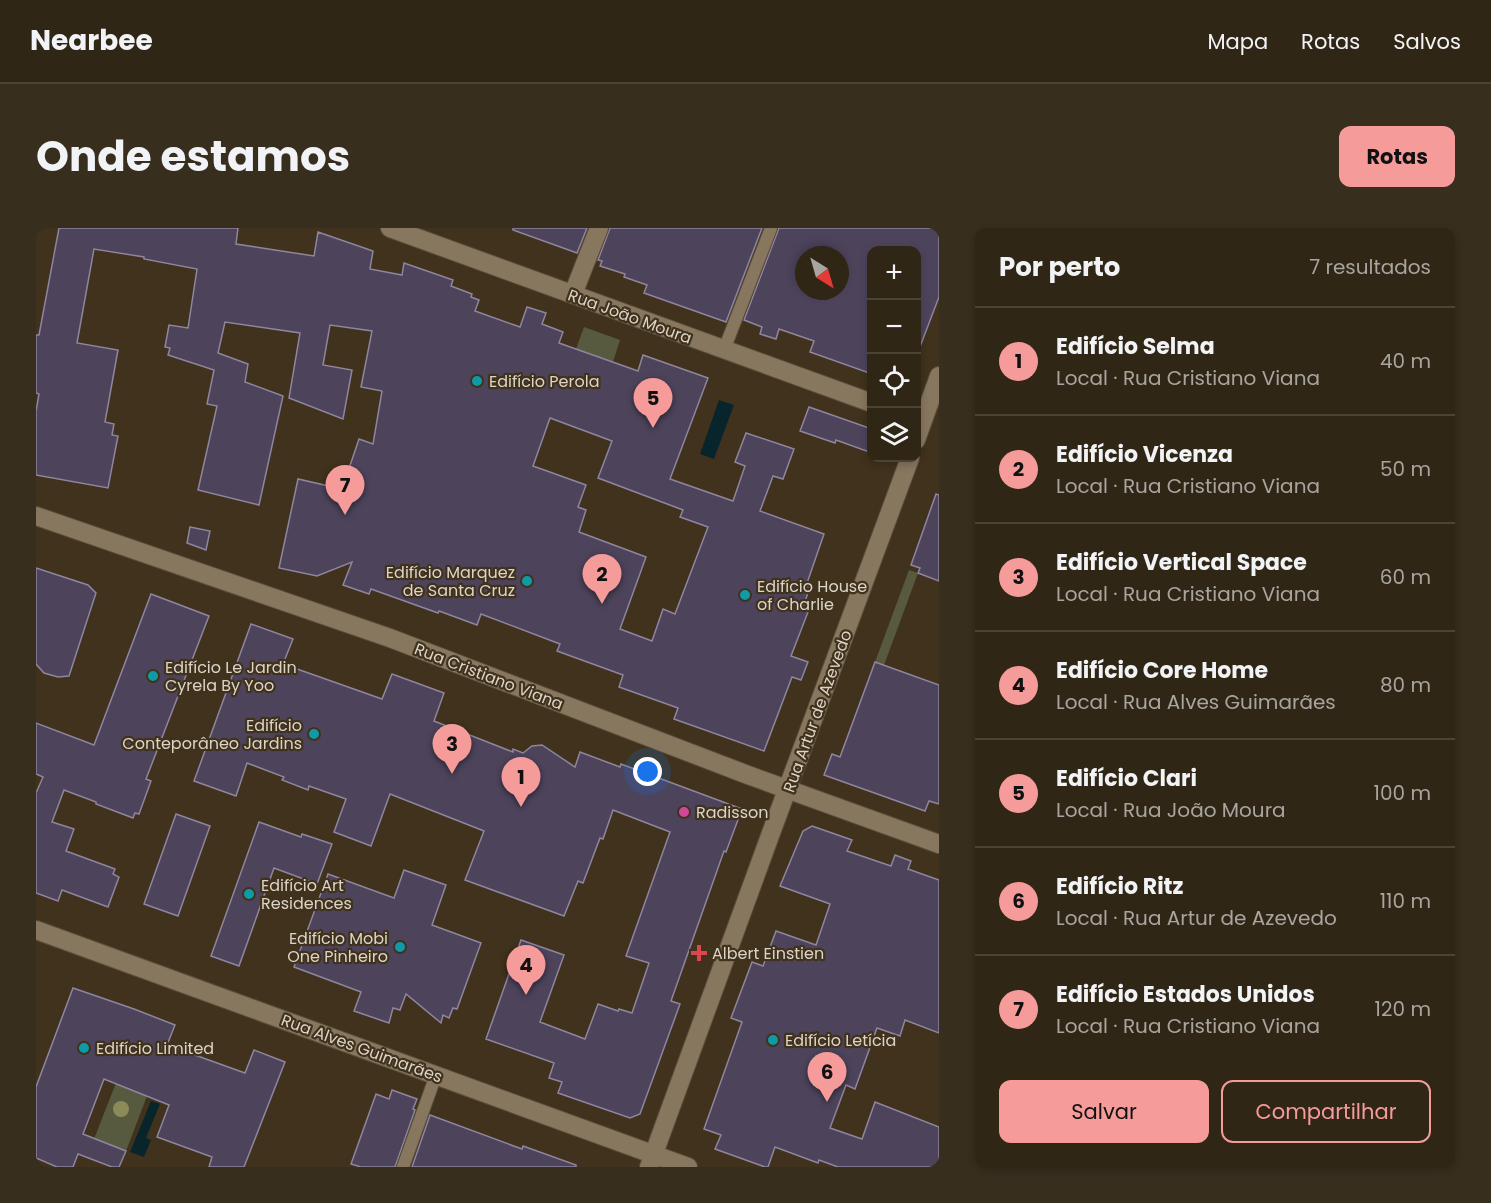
<!DOCTYPE html>
<html lang="pt">
<meta charset="utf-8">
<style>
body{margin:0;font-family:Poppins,sans-serif;background:#382e1e;color:#f1f3f6}
.controls{position:absolute;right:18px;top:18px;display:grid;overflow:hidden;border-radius:12px;box-shadow:0 3px 9px #0003}
.controls button{width:54px;height:54px;display:grid;place-items:center;padding:0;border:0;border-bottom:2px solid #4b4334;background:#302615;color:#f1f3f6;font:30px sans-serif}
.compass{position:absolute;left:759px;top:18px;width:54px;height:54px;border-radius:50%;background:#302615;box-shadow:0 3px 9px #0003;rotate:143deg}
.you{position:absolute;left:612px;top:544px;width:21px;height:21px;margin:-15px;border:4px solid #fff;border-radius:50%;background:#1a73e8;box-shadow:0 0 0 9px #1a73e833}
.badge{display:grid;place-items:center;width:39px;height:39px;border-radius:50%;background:#f59b9a;color:#111;font-size:20px;font-weight:700}
.pin{position:absolute;translate:-50% -50px;filter:drop-shadow(0 2px 3px #0008)}
.pin::after{content:'';position:absolute;top:32px;width:21px;height:18px;background:inherit;clip-path:polygon(0 0,100% 0,50% 100%)}
.list{margin:0;padding:0;list-style:none}
h2{display:flex;justify-content:space-between;align-items:center;height:78px;margin:0;padding:0 24px;font-size:26px}
h2 small{font-size:20px;font-weight:400;color:#a8a5a0}
.list li{display:grid;grid-template-columns:39px 1fr auto;gap:18px;align-items:center;box-sizing:border-box;height:108px;padding:0 24px;border-top:2px solid #4b4334}
.list b{display:block;font-size:22px;white-space:nowrap}
.list p{margin:0;font-size:20px;white-space:nowrap;color:#a8a5a0}
.list em{font-size:20px;font-style:normal;color:#a8a5a0}
.actions{display:flex;gap:12px;padding:18px 24px}
.actions a{flex:1;padding:14px 0;border:2px solid #f59b9a;border-radius:12px;text-align:center;font-size:21px;color:#f59b9a}
.actions .main{background:#f59b9a;color:#111}
.icon{flex:none;width:33px;height:33px;fill:none;stroke:currentColor;stroke-width:2;stroke-linecap:round;stroke-linejoin:round}
.map{position:relative;flex:none;width:903px;height:939px;overflow:hidden;border-radius:12px}
header{display:flex;align-items:center;gap:36px;box-sizing:border-box;height:84px;padding:0 30px;background:#302615;border-bottom:2px solid #4b4334}
header strong{font-size:28px}
nav{display:flex;gap:33px;margin-inline-start:auto;font-size:21px}
.intro{display:flex;align-items:center;justify-content:space-between;box-sizing:border-box;height:144px;padding:0 36px}
h1{margin:0;font-size:42px}
.button{padding:15px 27px;border-radius:12px;background:#f59b9a;color:#111;font-size:21px;font-weight:700}
main{display:flex;gap:36px;padding:0 36px}
aside{flex:1;background:#302615;border-radius:12px;box-shadow:0 3px 9px #0003}
.map>svg:first-child{display:block}
.green{fill:#585a40}
.water{fill:#08252b}
.building{fill:#4d445c;stroke:#8f859f;stroke-width:1.5;fill-rule:evenodd}
.lines{fill:none;stroke-linecap:round;stroke-linejoin:round}
.lane-casing{stroke:#5a4e3b;stroke-width:14}
.street-casing{stroke:#5a4e3b;stroke-width:20}
.secondary-casing{stroke:#5a4e3b;stroke-width:20}
.lane{stroke:#88775f;stroke-width:12}
.street{stroke:#88775f;stroke-width:18}
.secondary{stroke:#88775f;stroke-width:18}
.tree{fill:#8d8a5a}
.culture-dot{fill:#0f9aa8;stroke:#40321c;stroke-width:2}
.hotel-dot{fill:#d1479c;stroke:#40321c;stroke-width:2}
.health-dot{fill:#e0444e;stroke:#40321c;stroke-width:2}
.labels{text-anchor:middle;stroke-width:4.5;stroke-linejoin:round;paint-order:stroke}
.street-label{font-size:16px;fill:#dcd4c7;stroke:#40321c}
.poi-label{font-size:16px;fill:#dcd4c7;stroke:#40321c;text-anchor:start}
</style>
<header>
<strong>Nearbee</strong>
<nav><a>Mapa</a><a>Rotas</a><a>Salvos</a></nav>
</header>
<div class="intro"><h1>Onde estamos</h1><a class="button">Rotas</a></div>
<main>
<div class="map">
<svg width="903" height="939" viewBox="0 0 903 939">
<rect width="100%" height="100%" fill="#40321c"/>
<g class="green">
<path d="M 548,99 L 584,112 L 577,134 L 540,121 Z"/>
<path d="M 873,342 L 882,345 L 848,437 L 839,434 Z"/>
<path d="M 80,855 L 111,868 L 90,923 L 58,911 Z"/>
</g>
<g class="water">
<path d="M 683,172 L 698,177 L 678,231 L 664,226 Z"/>
<path d="M 115,873 L 124,876 L 110,910 L 115,912 L 108,929 L 94,924 Z"/>
</g>
<g class="building">
<path d="M 23,0 L 202,0 L 200,16 L 278,28 L 282,4 L 337,23 L 334,41 L 366,47 L 368,35 L 417,52 L 415,58 L 436,66 L 435,69 L 443,72 L 439,83 L 484,99 L 491,79 L 510,85 L 506,96 L 527,104 L 523,115 L 602,143 L 607,127 L 672,150 L 634,251 L 697,273 L 709,238 L 699,234 L 710,205 L 758,221 L 747,251 L 737,248 L 724,283 L 788,306 L 770,358 L 774,359 L 766,382 L 772,384 L 755,428 L 772,434 L 765,452 L 756,449 L 728,523 L 638,491 L 642,480 L 583,459 L 587,447 L 521,423 L 524,416 L 445,386 L 441,397 L 403,383 L 402,385 L 335,361 L 333,366 L 307,357 L 316,334 L 281,348 L 243,340 L 262,251 L 306,261 L 323,211 L 337,216 L 346,163 L 325,159 L 336,103 L 294,97 L 287,137 L 316,142 L 307,191 L 253,170 L 264,105 L 189,94 L 182,125 L 212,136 L 209,154 L 247,168 L 223,277 L 162,262 L 181,178 L 171,176 L 178,142 L 132,127 L 134,120 L 129,119 L 133,97 L 152,100 L 161,41 L 108,31 L 108,29 L 58,21 L 41,115 L 82,122 L 69,194 L 78,196 L 76,207 L 82,208 L 72,260 L 0,247 L 0,183 L 3,166 L 0,165 L 0,107 L 3,107 ZM 514,190 L 576,213 L 562,250 L 647,282 L 644,289 L 672,299 L 639,386 L 627,381 L 616,413 L 584,401 L 610,329 L 543,304 L 550,282 L 542,279 L 550,257 L 497,238 Z"/>
<path d="M 477,0 L 551,0 L 541,25 L 477,2 Z"/>
<path d="M 574,0 L 726,0 L 690,94 L 608,65 L 611,57 L 588,49 L 589,46 L 564,38 L 566,33 L 562,32 Z"/>
<path d="M 743,0 L 903,0 L 903,69 L 882,124 L 880,124 L 880,22 L 836,22 L 836,146 L 774,124 L 778,113 L 743,101 L 740,111 L 724,106 L 726,99 L 708,92 ZM 768,27 L 804,27 L 804,63 L 768,63 Z"/>
<path d="M 773,179 L 836,201 L 836,225 L 800,212 L 799,215 L 764,203 Z"/>
<path d="M 900,266 L 903,267 L 903,353 L 882,345 L 884,340 L 875,337 Z"/>
<path d="M 154,299 L 174,303 L 170,322 L 151,315 Z"/>
<path d="M 0,340 L 52,357 L 60,365 L 33,448 L 22,449 L 8,445 L 0,436 Z"/>
<path d="M 115,366 L 173,388 L 110,551 L 115,553 L 103,586 L 99,585 L 97,590 L 60,576 L 60,574 L 28,562 L 16,594 L 38,601 L 30,623 L 79,641 L 77,646 L 83,649 L 72,679 L 26,662 L 22,673 L 0,665 L 0,565 L 7,549 L 0,546 L 0,495 L 58,517 Z"/>
<path d="M 215,396 L 257,411 L 247,436 L 346,471 L 356,446 L 408,465 L 398,493 L 477,524 L 477,521 L 487,525 L 496,518 L 506,517 L 539,539 L 544,524 L 584,539 L 585,536 L 706,581 L 690,624 L 688,623 L 635,773 L 644,776 L 604,886 L 594,890 L 522,865 L 526,854 L 513,850 L 518,835 L 450,811 L 485,712 L 528,727 L 504,794 L 549,811 L 562,776 L 582,783 L 583,781 L 596,785 L 613,735 L 590,728 L 634,604 L 577,582 L 567,611 L 564,610 L 547,655 L 542,653 L 528,688 L 429,652 L 448,603 L 354,566 L 335,618 L 298,604 L 310,571 L 273,558 L 272,562 L 246,552 L 248,549 L 211,535 L 200,568 L 158,553 Z"/>
<path d="M 839,434 L 903,457 L 903,576 L 893,573 L 889,583 L 788,547 L 796,526 L 804,529 Z"/>
<path d="M 140,586 L 174,598 L 142,688 L 108,676 Z"/>
<path d="M 223,594 L 265,609 L 266,606 L 296,616 L 281,656 L 238,640 L 203,738 L 175,728 Z"/>
<path d="M 776,598 L 816,612 L 811,623 L 855,638 L 859,627 L 875,633 L 872,641 L 903,652 L 903,805 L 869,792 L 864,808 L 841,800 L 819,861 L 810,857 L 794,900 L 826,911 L 839,874 L 903,899 L 903,939 L 802,939 L 783,932 L 782,935 L 739,919 L 732,939 L 729,939 L 679,921 L 685,907 L 668,901 L 706,794 L 695,790 L 716,734 L 727,738 L 740,703 L 780,717 L 794,676 L 744,658 L 767,603 Z"/>
<path d="M 368,642 L 410,657 L 396,697 L 445,715 L 421,781 L 417,780 L 413,790 L 407,787 L 405,795 L 370,766 L 364,782 L 357,780 L 353,795 L 318,783 L 325,764 L 258,739 L 292,646 L 358,670 Z"/>
<path d="M 37,760 L 98,781 L 139,797 L 131,817 L 209,845 L 218,822 L 249,834 L 208,939 L 173,939 L 176,929 L 121,909 L 133,877 L 68,851 L 47,906 L 90,923 L 83,939 L 76,939 L 42,926 L 37,939 L 21,939 L 0,930 L 0,859 Z"/>
<path d="M 356,862 L 381,871 L 377,881 L 379,882 L 359,939 L 325,939 L 315,936 L 340,866 L 353,871 Z"/>
<path d="M 394,887 L 486,921 L 487,918 L 540,937 L 540,939 L 376,939 Z"/>
</g>
<g class="lines">
<g class="lane-casing">
<g id="lane">
<path d="M 688,122 L 735,0"/>
<path d="M 367,939 L 400,847"/>
</g>
</g>
<g class="street-casing">
<g id="street">
<path d="M 537,66 L 563,0"/>
<path d="M 0,288 L 354,410 L 712,547 L 903,616"/>
<path d="M 0,702 L 652,939"/>
</g>
</g>
<g class="secondary-casing">
<g id="secondary">
<path d="M 354,0 L 836,175"/>
<path d="M 880,212 L 903,148"/>
<path d="M 613,939 L 735,605 L 874,230"/>
</g>
</g>
<use href="#lane" class="lane"/>
<use href="#street" class="street"/>
<use href="#secondary" class="secondary"/>
</g>
<circle class="tree" cx="85" cy="881" r="8"/>
<g class="culture-dot">
<circle cx="441" cy="153" r="6"/>
<circle cx="491" cy="353" r="6"/>
<circle cx="709" cy="367" r="6"/>
<circle cx="117" cy="448" r="6"/>
<circle cx="278" cy="506" r="6"/>
<circle cx="213" cy="666" r="6"/>
<circle cx="364" cy="719" r="6"/>
<circle cx="737" cy="812" r="6"/>
<circle cx="48" cy="820" r="6"/>
</g>
<circle class="hotel-dot" cx="648" cy="584" r="6"/>
<path class="health-dot" d="M660 716h6v6h6v6h-6v6h-6v-6h-6v-6h6z"/>
<g class="labels">
<g class="street-label">
<text transform="translate(594 88) rotate(20)" y="6">Rua João Moura</text>
<text transform="translate(453 448) rotate(21)" y="6">Rua Cristiano Viana</text>
<text transform="translate(781 483) rotate(-70)" y="6">Rua Artur de Azevedo</text>
<text transform="translate(326 820) rotate(20)" y="6">Rua Alves Guimarães</text>
</g>
<g class="poi-label">
<text x="453" y="159">Edifício Perola</text>
<text x="479" y="350" text-anchor="end">Edifício Marquez<tspan x="479" dy="18">de Santa Cruz</tspan></text>
<text x="721" y="364">Edifício House<tspan x="721" dy="18">of Charlie</tspan></text>
<text x="129" y="445">Edifício Le Jardin<tspan x="129" dy="18">Cyrela By Yoo</tspan></text>
<text x="266" y="503" text-anchor="end">Edifício<tspan x="266" dy="18">Conteporâneo Jardins</tspan></text>
<text x="660" y="590">Radisson</text>
<text x="225" y="663">Edifício Art<tspan x="225" dy="18">Residences</tspan></text>
<text x="352" y="716" text-anchor="end">Edifício Mobi<tspan x="352" dy="18">One Pinheiro</tspan></text>
<text x="676" y="731">Albert Einstien</text>
<text x="749" y="818">Edifício Letícia</text>
<text x="60" y="826">Edifício Limited</text>
</g>
</g>
</svg>
<div class="controls">
<button>+</button>
<button>−</button>
<button><svg class="icon" aria-label="locate" viewBox="0 0 24 24"><circle cx="12" cy="12" r="6"/><path d="M12 2v4M12 18v4M2 12h4M18 12h4"/></svg></button>
<button><svg class="icon" aria-label="layers" viewBox="0 0 24 24"><path d="M12 4l9 5-9 5-9-5zM3 14l9 5 9-5"/></svg></button>
</div>
<svg class="compass" viewBox="-18 -18 36 36"><path d="M0-13l5 13h-10z" fill="#e53935"/><path d="M0 13l5-13h-10z" fill="#a8a5a0"/></svg>
<div class="you"></div>
<div class="pin badge" style="left:485px;top:579px">1</div>
<div class="pin badge" style="left:566px;top:376px">2</div>
<div class="pin badge" style="left:416px;top:546px">3</div>
<div class="pin badge" style="left:490px;top:767px">4</div>
<div class="pin badge" style="left:617px;top:200px">5</div>
<div class="pin badge" style="left:791px;top:874px">6</div>
<div class="pin badge" style="left:309px;top:287px">7</div>
</div>
<aside>
<h2>Por perto<small>7 resultados</small></h2>
<ul class="list">
<li><span class="badge">1</span><div><b>Edifício Selma</b><p>Local · Rua Cristiano Viana</p></div><em>40 m</em></li>
<li><span class="badge">2</span><div><b>Edifício Vicenza</b><p>Local · Rua Cristiano Viana</p></div><em>50 m</em></li>
<li><span class="badge">3</span><div><b>Edifício Vertical Space</b><p>Local · Rua Cristiano Viana</p></div><em>60 m</em></li>
<li><span class="badge">4</span><div><b>Edifício Core Home</b><p>Local · Rua Alves Guimarães</p></div><em>80 m</em></li>
<li><span class="badge">5</span><div><b>Edifício Clari</b><p>Local · Rua João Moura</p></div><em>100 m</em></li>
<li><span class="badge">6</span><div><b>Edifício Ritz</b><p>Local · Rua Artur de Azevedo</p></div><em>110 m</em></li>
<li><span class="badge">7</span><div><b>Edifício Estados Unidos</b><p>Local · Rua Cristiano Viana</p></div><em>120 m</em></li>
</ul>
<div class="actions"><a class="main">Salvar</a><a>Compartilhar</a></div>
</aside>
</main>
